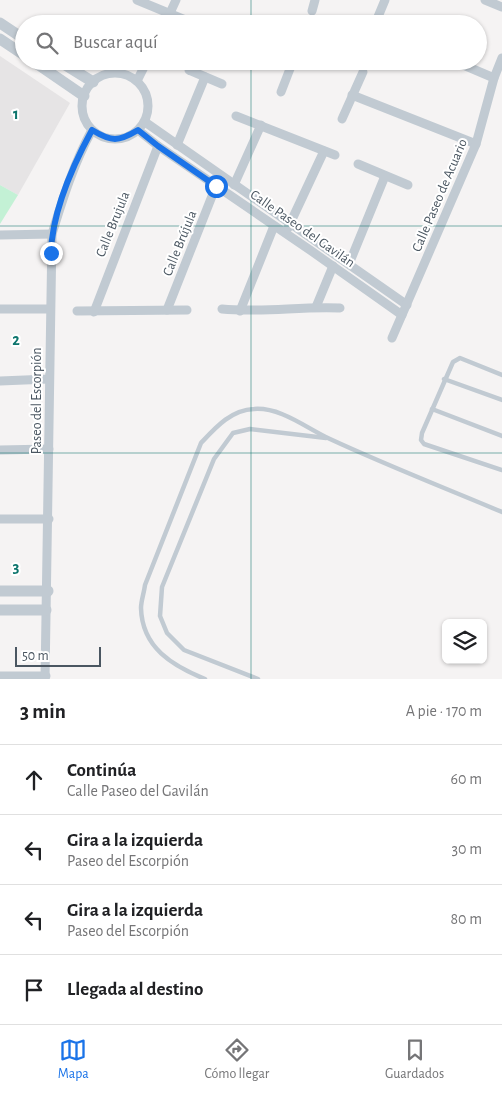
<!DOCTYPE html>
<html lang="es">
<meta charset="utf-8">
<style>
body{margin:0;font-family:"Alegreya Sans",sans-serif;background:#f6f6f6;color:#202124}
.controls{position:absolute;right:15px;bottom:15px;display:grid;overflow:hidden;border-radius:8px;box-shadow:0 1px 4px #0004}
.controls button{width:45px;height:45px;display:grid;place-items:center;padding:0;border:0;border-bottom:1px solid #e0e0e0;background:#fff;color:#202124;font:25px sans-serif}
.scale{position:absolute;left:15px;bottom:12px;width:86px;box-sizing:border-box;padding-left:5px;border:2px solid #4a5661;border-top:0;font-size:14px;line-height:18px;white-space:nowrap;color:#4a5661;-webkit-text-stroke:4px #fff;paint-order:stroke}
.stop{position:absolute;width:15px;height:15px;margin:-11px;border:4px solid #1a73e8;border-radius:50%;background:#fff}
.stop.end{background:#1a73e8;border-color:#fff;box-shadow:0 1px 5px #0008}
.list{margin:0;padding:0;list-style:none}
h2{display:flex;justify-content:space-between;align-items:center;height:65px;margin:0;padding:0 20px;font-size:21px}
h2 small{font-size:16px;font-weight:400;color:#757577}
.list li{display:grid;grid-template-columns:32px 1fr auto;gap:15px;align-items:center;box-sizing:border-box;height:70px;padding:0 20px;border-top:1px solid #e0e0e0}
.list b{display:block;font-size:19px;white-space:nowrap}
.list p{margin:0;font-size:16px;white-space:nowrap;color:#757577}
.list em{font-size:16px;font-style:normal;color:#757577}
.icon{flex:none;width:28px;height:28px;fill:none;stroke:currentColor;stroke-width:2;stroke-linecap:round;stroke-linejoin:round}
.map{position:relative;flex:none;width:502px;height:679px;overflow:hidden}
.search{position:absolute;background:#fff;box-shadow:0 1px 4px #0004;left:15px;right:15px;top:15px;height:55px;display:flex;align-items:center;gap:12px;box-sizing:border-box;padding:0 18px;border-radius:28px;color:#757577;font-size:19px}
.sheet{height:345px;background:#fff}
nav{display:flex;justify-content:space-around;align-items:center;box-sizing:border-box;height:70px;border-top:1px solid #e0e0e0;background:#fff;font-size:14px;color:#757577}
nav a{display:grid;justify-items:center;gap:2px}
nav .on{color:#1a73e8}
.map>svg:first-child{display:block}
.education{fill:#e6e4e5}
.green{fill:#c3f1d5}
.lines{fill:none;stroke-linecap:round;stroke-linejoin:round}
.service{stroke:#c1cad2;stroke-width:4.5}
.minor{stroke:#c1cad2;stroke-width:9}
.tertiary{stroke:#c1cad2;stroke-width:11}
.route{stroke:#1a73e8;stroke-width:6}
.grid{fill:none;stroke:#0f766e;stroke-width:1;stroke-opacity:0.55}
.labels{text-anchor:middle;stroke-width:4;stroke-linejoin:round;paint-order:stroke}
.street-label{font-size:14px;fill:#4a5661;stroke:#fff}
.grid-label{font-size:16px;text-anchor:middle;font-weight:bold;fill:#0f766e;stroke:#fff;stroke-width:4;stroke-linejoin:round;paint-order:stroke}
</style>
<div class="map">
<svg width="502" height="679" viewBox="0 0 502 679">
<rect width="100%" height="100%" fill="#f5f3f3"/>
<path class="education" d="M 0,56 L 70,103 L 18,195 L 0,185 Z"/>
<path class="green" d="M 0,185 L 18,195 L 0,224 Z"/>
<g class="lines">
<g class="service">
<path d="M 502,375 L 460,358 L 453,362 L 422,433 L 421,440 L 424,444 L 502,470"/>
<path d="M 444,379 L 502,400"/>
<path d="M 432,409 L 502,436"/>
<path d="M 205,679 C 173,666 142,648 141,608 C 141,601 144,593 145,585 L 201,443 C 216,427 231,410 254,409 C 281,407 306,428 330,439 C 386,465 445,488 502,512"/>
<path d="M 258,679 L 184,650 L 167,633 L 160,616 L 162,587 L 214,459 L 233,433 L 250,429 L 326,438"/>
</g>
<g class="minor">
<path d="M 137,0 L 195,24"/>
<path d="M 485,0 L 502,7"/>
<path d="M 312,11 L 315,0"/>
<path d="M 165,24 L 176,0"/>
<path d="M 375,24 L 385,0"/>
<path d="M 454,61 L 494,78"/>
<path d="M 189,70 L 222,84"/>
<circle cx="115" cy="106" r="33"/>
<path d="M 137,81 L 147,61"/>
<path d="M 281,92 L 293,61"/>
<path d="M 352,95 L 476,144"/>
<path d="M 236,116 L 335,155"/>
<path d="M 342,119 L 363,72"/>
<path d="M 145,122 L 407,305"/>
<path d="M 138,130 L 158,146 L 310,250 L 402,315"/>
<path d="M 177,145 L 205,77"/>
<path d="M 358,164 L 408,185"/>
<path d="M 234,185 L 261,125"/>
<path d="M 288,228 L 324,151"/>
<path d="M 0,235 L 52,234"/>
<path d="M 349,264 L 385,176"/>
<path d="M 316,307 L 333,266"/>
<path d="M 0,309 L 50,309"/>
<path d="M 222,309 C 262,313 301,306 340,308"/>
<path d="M 167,310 L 216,186"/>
<path d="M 77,311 L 187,310"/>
<path d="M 240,311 L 274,226"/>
<path d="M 94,312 L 158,146"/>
<path d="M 392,338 L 476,144 L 494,78 L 502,58"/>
<path d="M 0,381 L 49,379"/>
<path d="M 0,450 L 49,449"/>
<path d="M 0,519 L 49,519"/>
<path d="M 0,676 L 46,676"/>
<path d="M 45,679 L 52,234 C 63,198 74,163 92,130"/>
</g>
<g class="tertiary">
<path d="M 0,23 L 24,39"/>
<path d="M 0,39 L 24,55"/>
<path d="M 33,61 L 84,96"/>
<path d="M 59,61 L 93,82"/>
<path d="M 0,591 L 48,591"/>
<path d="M 0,610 L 46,610"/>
</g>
</g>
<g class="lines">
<path class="route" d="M 51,253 C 52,212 73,165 92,130 C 112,142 118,142 138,130 L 158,146 L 216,186"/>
</g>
<path class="grid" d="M 251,0 L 251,24M 251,61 L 251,679M 0,226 L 502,226M 0,453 L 502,453"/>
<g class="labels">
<g class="street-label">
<text transform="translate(439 195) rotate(-67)" y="5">Calle Paseo de Acuario</text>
<text transform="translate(112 224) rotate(-68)" y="5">Calle Brujula</text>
<text transform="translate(303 228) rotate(35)" y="5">Calle Paseo del Gavilán</text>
<text transform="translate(179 243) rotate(-68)" y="5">Calle Brújula</text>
<text transform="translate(36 401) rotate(-90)" y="5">Paseo del Escorpión</text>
</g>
</g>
<g class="grid-label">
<text x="16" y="119">1</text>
<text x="16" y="345">2</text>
<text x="16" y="572">3</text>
</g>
</svg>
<div class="controls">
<button><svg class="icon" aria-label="layers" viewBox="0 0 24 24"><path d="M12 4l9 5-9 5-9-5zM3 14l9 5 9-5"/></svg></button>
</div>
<div class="scale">50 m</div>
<div class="stop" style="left:216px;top:186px"></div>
<div class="stop end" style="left:51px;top:253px"></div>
<div class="search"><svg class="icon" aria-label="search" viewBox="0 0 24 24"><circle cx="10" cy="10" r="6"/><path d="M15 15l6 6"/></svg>Buscar aquí</div>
</div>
<section class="sheet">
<h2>3 min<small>A pie · 170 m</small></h2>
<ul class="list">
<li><svg class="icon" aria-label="ahead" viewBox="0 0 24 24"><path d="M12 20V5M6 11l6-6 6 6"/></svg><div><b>Continúa</b><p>Calle Paseo del Gavilán</p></div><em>60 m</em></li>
<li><svg class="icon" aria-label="left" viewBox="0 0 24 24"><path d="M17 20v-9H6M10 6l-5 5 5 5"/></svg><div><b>Gira a la izquierda</b><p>Paseo del Escorpión</p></div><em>30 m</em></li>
<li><svg class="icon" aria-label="left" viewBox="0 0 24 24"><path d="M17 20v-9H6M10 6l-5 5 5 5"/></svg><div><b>Gira a la izquierda</b><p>Paseo del Escorpión</p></div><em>80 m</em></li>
<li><svg class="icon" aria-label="arrive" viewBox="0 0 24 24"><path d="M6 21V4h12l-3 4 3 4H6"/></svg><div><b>Llegada al destino</b></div></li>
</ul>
</section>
<nav>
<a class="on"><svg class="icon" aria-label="map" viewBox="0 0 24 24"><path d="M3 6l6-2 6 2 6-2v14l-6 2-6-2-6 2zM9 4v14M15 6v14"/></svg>Mapa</a>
<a><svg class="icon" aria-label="directions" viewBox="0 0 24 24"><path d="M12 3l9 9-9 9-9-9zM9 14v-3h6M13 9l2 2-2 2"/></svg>Cómo llegar</a>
<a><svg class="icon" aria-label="saved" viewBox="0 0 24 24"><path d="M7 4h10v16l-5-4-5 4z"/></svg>Guardados</a>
</nav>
